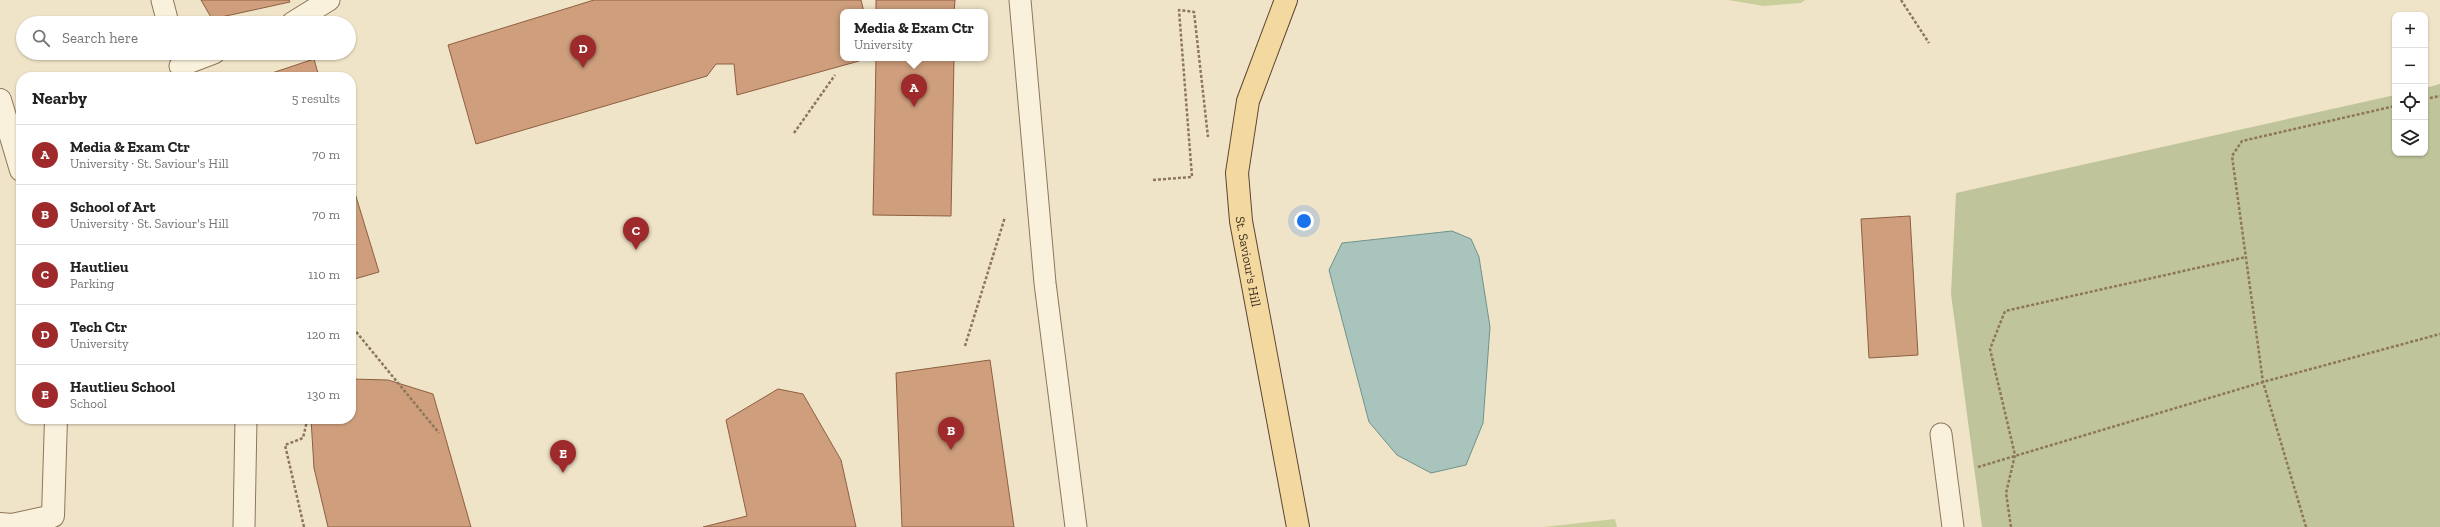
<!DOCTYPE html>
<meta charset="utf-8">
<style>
body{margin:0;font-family:"Zilla Slab",serif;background:#f2f2f2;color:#222}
.controls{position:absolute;right:12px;top:12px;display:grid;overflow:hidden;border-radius:8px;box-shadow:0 1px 3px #0004}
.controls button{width:36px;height:36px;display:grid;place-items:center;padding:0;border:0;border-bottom:1px solid #e0e0e0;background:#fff;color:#222;font:20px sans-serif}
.you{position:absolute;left:1304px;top:221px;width:14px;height:14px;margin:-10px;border:3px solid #fff;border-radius:50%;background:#1a73e8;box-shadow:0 0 0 6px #1a73e833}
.badge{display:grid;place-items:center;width:26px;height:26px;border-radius:50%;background:#9e2a2b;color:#fff;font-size:13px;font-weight:700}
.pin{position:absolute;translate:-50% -33px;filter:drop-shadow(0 1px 2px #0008)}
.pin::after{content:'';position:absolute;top:21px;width:14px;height:12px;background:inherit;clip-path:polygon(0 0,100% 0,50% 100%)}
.popup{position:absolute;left:840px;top:9px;width:148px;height:52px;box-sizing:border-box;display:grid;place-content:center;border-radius:8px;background:#fff;filter:drop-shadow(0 1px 3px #0005);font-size:13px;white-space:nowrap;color:#767676}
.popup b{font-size:15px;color:#222}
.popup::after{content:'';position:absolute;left:50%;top:100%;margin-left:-8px;border:8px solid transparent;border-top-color:#fff}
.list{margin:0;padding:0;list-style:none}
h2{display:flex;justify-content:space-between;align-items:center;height:52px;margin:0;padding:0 16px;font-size:17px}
h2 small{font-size:13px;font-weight:400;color:#767676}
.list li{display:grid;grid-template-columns:26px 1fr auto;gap:12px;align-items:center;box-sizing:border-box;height:60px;padding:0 16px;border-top:1px solid #e0e0e0}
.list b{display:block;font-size:15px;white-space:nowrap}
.list p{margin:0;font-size:13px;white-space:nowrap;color:#767676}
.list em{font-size:13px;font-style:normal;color:#767676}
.icon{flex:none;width:22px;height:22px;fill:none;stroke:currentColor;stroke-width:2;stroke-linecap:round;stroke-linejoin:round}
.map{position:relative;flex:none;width:2440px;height:527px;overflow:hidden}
.search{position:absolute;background:#fff;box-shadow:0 1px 3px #0004;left:16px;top:16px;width:340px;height:44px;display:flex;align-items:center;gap:10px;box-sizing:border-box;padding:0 14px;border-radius:22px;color:#767676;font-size:15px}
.panel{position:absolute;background:#fff;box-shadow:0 1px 3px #0004;left:16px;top:72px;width:340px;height:352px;border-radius:16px}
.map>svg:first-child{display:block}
.green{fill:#c9cf9b}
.cemetery{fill:#bfc49a}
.water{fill:#a9c4bc;stroke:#6f938a}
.building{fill:#cf9f7d;stroke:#8d5f41}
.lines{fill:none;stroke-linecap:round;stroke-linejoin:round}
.service-casing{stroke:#8d765c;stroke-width:23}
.minor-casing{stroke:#8d765c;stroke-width:24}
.primary-casing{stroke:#5b4430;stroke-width:24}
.path{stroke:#8d765c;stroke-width:2.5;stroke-dasharray:3 2;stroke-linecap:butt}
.service{stroke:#faf1dc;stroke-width:21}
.minor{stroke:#faf1dc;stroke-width:22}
.primary{stroke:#f3d9a0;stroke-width:22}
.labels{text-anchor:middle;stroke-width:3.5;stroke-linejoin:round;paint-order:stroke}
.street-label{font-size:13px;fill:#3d2e20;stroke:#f7eed8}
</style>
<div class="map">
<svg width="2440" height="527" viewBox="0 0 2440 527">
<rect width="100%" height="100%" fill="#f0e4c8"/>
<g class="green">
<path d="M 1728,0 L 1805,0 L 1801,3 L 1764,6 Z"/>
<path d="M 1615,519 L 1617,527 L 1544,527 Z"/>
</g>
<path class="cemetery" d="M 2440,84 L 2440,527 L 1982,527 L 1951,294 L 1956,193 L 2395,95 L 2395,153 L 2425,153 L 2425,88 Z"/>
<path class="water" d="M 1452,231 L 1471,239 L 1479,257 L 1490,327 L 1483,423 L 1466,465 L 1431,473 L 1397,455 L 1369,422 L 1329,270 L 1342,243 Z"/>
<g class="building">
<path d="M 201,0 L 289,0 L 290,2 L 212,19 Z"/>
<path d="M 594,0 L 861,0 L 864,12 L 843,12 L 843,58 L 859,58 L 859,61 L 737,95 L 734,64 L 716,64 L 707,76 L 476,144 L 448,45 Z"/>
<path d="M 876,0 L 955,0 L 954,12 L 876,12 Z"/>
<path d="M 876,58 L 954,58 L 951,216 L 873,215 Z"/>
<path d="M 314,59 L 319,77 L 260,77 Z"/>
<path d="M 351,180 L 379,272 L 351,280 Z"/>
<path d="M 1910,216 L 1918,355 L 1869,358 L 1861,219 Z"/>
<path d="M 990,360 L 1014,527 L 902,527 L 896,373 Z"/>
<path d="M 351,379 L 388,380 L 433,394 L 471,527 L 328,527 L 314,468 L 311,419 L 351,419 Z"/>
<path d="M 778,389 L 803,394 L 841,460 L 856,527 L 703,527 L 747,516 L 726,420 Z"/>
</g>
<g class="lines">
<g class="service-casing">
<g id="service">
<path d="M 162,0 L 168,23"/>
<path d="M 1020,0 L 1045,283 L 1076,527"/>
<path d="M 292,23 L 329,0"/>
<path d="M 180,66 L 214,53"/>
<path d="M 1941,434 L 1953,527"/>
<path d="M 244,527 L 246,419"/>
</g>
</g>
<g class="minor-casing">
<g id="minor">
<path d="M 0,100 L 21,170"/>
<path d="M 0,524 L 12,525 L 53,516 L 56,419"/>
</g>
</g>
<g class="primary-casing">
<g id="primary">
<path id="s1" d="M 1286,0 L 1248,101 L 1237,173 L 1241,221 L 1298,527"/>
</g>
</g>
<g class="path">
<path d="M 1901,0 L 1929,43"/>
<path d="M 2425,99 L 2440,96"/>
<path d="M 794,133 L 835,75"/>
<path d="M 1153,180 L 1192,177 L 1179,10 L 1194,12 L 1208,137"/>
<path d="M 353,328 L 439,433"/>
<path d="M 965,346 L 1005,217"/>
<path d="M 1978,467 L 2263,382 L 2440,334"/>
<path d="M 304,527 L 285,445 L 303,438 L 307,421 L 313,419"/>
<path d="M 2011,527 L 2006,493 L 2015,455 L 1990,349 L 2005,311 L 2246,257"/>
<path d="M 2306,527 L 2263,382 L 2232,156 L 2242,141 L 2395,106"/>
</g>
<use href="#service" class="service"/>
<use href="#minor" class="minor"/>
<use href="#primary" class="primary"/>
</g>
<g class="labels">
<g class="street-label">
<text dy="5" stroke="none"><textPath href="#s1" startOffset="270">St. Saviour's Hill</textPath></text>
</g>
</g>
</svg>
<div class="controls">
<button>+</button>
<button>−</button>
<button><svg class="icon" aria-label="locate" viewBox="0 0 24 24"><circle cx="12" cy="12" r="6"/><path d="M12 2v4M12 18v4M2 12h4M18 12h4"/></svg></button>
<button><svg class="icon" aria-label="layers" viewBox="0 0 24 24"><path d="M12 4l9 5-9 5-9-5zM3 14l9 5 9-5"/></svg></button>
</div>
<div class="you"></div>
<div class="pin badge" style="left:914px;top:107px">A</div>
<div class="popup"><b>Media &amp; Exam Ctr</b>University</div>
<div class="pin badge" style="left:951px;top:450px">B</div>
<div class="pin badge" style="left:636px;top:250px">C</div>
<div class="pin badge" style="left:583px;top:68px">D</div>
<div class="pin badge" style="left:563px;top:473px">E</div>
<div class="search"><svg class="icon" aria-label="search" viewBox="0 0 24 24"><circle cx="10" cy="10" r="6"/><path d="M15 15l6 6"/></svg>Search here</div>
<section class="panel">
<h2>Nearby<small>5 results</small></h2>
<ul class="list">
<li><span class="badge">A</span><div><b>Media &amp; Exam Ctr</b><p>University · St. Saviour's Hill</p></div><em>70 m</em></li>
<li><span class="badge">B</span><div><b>School of Art</b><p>University · St. Saviour's Hill</p></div><em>70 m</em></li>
<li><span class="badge">C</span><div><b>Hautlieu</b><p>Parking</p></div><em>110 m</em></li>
<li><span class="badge">D</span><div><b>Tech Ctr</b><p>University</p></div><em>120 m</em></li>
<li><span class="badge">E</span><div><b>Hautlieu School</b><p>School</p></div><em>130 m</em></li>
</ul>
</section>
</div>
